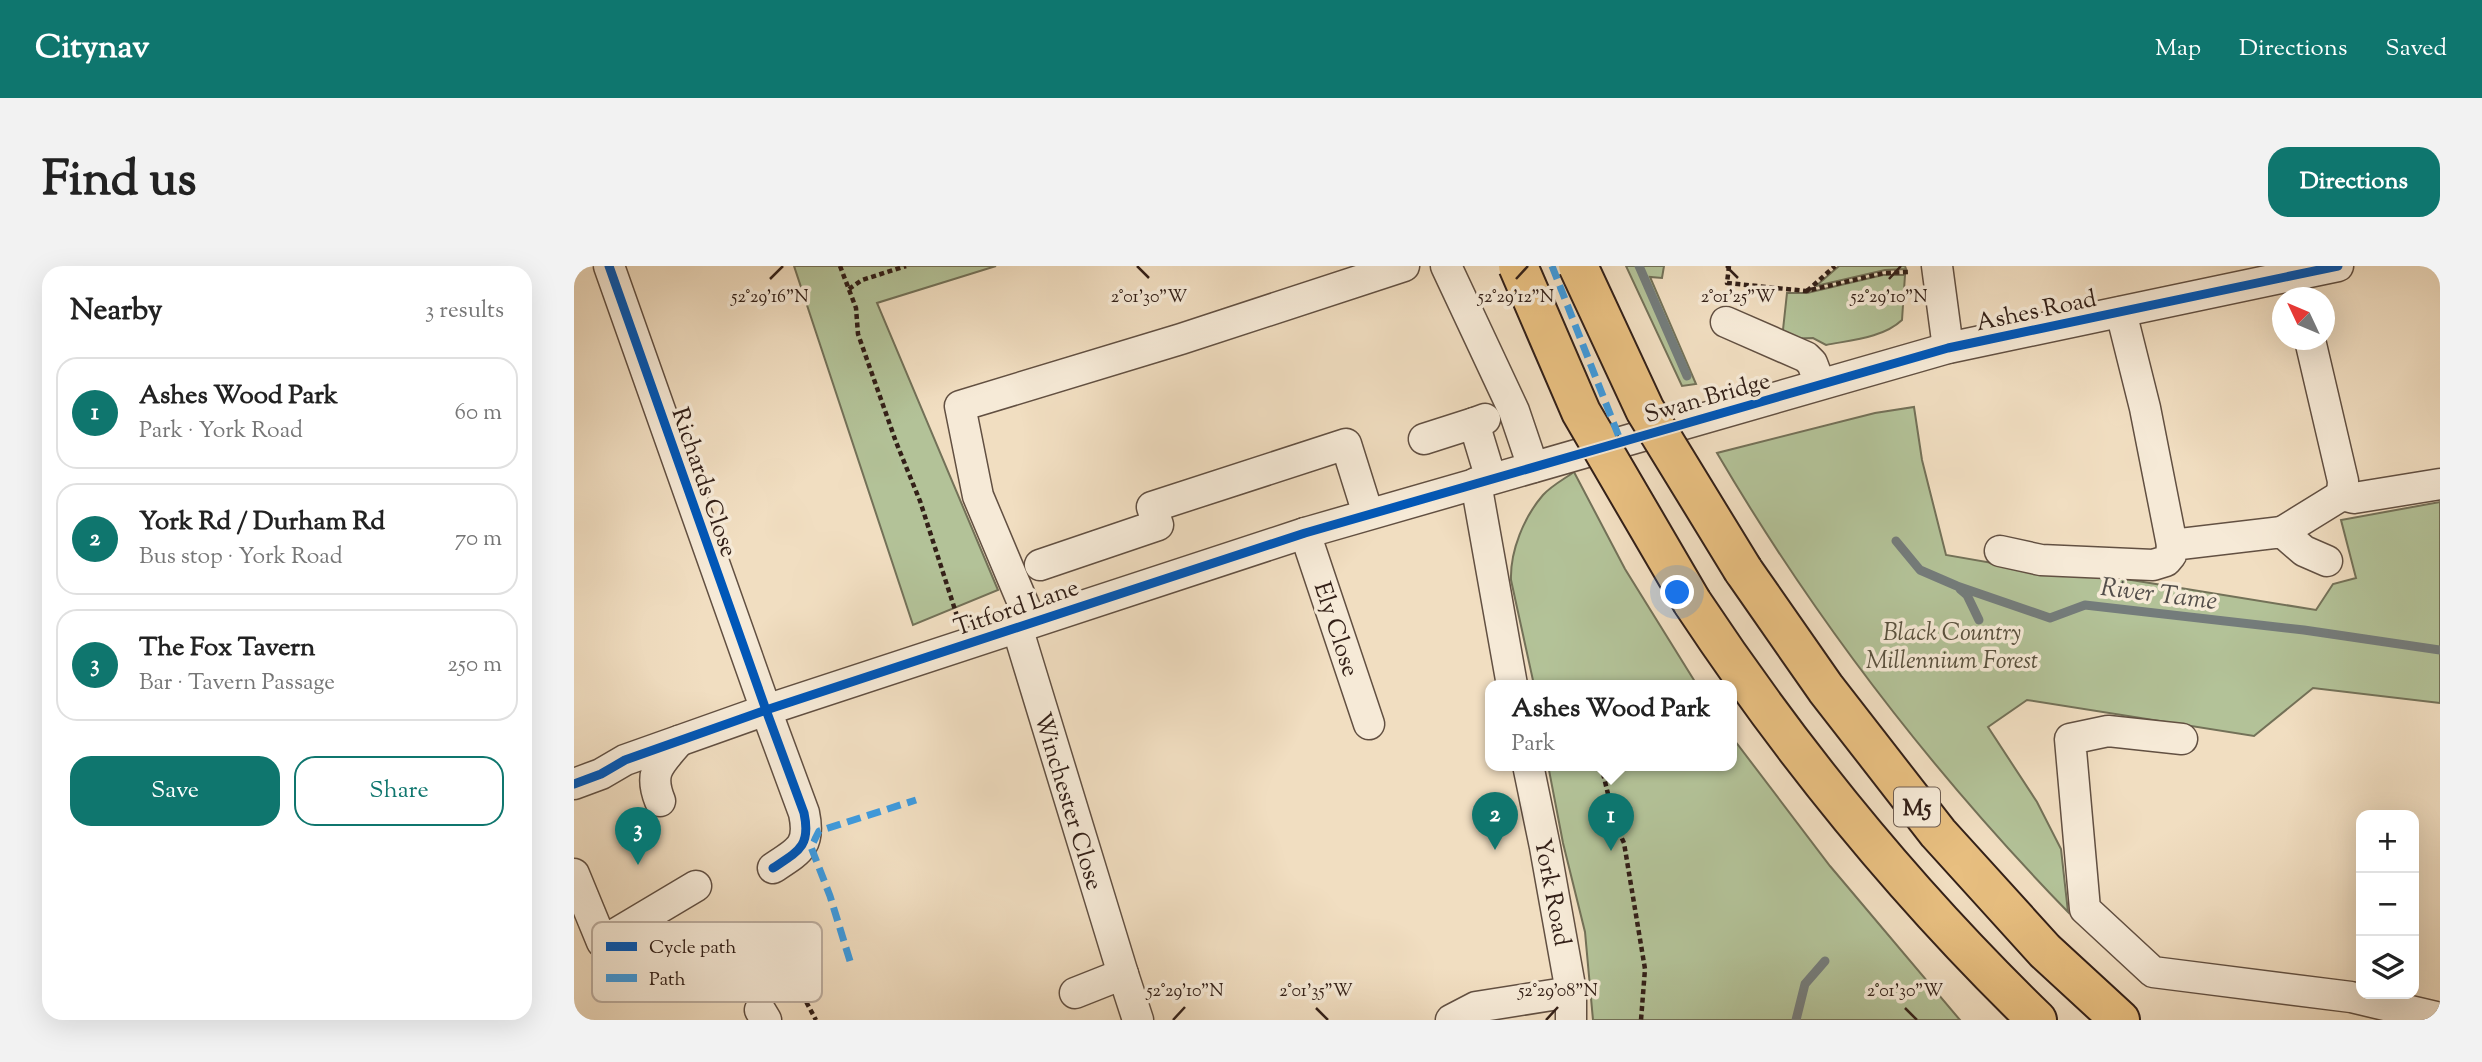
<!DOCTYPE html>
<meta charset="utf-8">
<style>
body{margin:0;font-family:"Sorts Mill Goudy",serif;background:#f2f2f2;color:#222}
.controls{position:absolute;right:21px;bottom:21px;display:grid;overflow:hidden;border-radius:14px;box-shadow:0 7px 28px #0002}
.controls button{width:63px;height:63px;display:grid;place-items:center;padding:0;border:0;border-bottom:2px solid #e0e0e0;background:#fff;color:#222;font:35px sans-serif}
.compass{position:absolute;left:1698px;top:21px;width:63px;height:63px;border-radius:50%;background:#fff;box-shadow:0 7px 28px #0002;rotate:314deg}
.you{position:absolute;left:1104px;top:327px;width:24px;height:24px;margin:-18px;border:5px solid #fff;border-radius:50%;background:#1a73e8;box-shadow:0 0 0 10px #1a73e833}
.badge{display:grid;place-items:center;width:46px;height:46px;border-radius:50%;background:#0f766e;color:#fff;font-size:23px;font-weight:700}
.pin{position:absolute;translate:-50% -58px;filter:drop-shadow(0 2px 4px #0008)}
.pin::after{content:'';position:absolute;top:37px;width:24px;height:21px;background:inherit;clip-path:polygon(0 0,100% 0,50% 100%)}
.popup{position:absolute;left:911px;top:414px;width:252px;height:91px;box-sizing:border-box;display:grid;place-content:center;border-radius:14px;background:#fff;filter:drop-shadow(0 2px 5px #0005);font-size:23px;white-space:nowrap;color:#767676}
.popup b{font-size:26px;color:#222}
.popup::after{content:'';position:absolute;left:50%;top:100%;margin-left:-14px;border:14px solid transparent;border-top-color:#fff}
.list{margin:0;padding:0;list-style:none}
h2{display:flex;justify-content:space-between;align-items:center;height:91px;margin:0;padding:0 28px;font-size:30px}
h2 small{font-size:23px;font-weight:400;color:#767676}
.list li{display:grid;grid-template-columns:46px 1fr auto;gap:21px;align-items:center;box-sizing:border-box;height:112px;margin:0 14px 14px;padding:0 14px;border:2px solid #e0e0e0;border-radius:21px}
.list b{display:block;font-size:26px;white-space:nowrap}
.list p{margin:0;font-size:23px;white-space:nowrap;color:#767676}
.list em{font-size:23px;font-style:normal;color:#767676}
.actions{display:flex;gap:14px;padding:21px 28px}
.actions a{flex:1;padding:16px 0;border:2px solid #0f766e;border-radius:21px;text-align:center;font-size:24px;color:#0f766e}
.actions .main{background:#0f766e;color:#fff}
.icon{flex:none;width:38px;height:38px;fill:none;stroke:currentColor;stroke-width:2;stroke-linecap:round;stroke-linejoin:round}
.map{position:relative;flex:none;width:1866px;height:754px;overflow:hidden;border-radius:21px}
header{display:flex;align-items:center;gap:42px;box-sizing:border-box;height:98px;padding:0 35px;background:#0f766e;color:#fff}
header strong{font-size:33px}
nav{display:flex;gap:38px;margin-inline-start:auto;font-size:24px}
.intro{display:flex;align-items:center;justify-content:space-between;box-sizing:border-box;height:168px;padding:0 42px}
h1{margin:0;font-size:49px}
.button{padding:18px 32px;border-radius:21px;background:#0f766e;color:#fff;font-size:24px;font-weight:700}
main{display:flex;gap:42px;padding:0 42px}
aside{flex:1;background:#fff;border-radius:21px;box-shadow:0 7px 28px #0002}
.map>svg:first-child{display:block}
.green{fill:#b3c298;stroke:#737158;stroke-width:2}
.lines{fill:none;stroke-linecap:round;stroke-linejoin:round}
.stream{stroke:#747c7b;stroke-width:9}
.minor-casing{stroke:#625042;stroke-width:33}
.highway-casing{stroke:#332018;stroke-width:42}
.path{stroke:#332018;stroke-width:4.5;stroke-dasharray:5 3.5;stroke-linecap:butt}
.minor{stroke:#f6ead7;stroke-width:30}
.highway{stroke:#e8bf80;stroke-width:38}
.highway-bridge-casing{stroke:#332018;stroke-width:42;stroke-linecap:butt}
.highway-bridge{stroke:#e8bf80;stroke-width:38}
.quiet{stroke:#3e9bdf;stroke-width:7;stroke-dasharray:14 7;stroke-linecap:butt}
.cycleway-casing{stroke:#f6ead7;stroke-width:13}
.cycleway{stroke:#0057b8;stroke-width:9}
.ticks{fill:none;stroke:#332018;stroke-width:2.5}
.labels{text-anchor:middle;stroke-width:7;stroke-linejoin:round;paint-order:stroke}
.shield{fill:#f6ead7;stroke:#6e5d51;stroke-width:2}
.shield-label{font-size:23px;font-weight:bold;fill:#332018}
.street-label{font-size:24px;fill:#332018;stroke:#f6ead7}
.park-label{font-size:24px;font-style:italic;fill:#59513e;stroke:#f6ead7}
.water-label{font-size:26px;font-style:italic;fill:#534e4a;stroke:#f6ead7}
.key{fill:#f6ead7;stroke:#bcad9e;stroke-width:2}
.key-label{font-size:19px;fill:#332018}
.ticks-label{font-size:18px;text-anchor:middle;fill:#332018;stroke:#f6ead7;stroke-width:7;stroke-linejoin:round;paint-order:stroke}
</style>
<header>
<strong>Citynav</strong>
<nav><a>Map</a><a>Directions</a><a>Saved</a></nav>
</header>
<div class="intro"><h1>Find us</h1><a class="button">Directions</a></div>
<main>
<aside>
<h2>Nearby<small>3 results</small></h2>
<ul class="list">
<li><span class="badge">1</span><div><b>Ashes Wood Park</b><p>Park · York Road</p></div><em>60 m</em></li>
<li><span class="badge">2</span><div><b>York Rd / Durham Rd</b><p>Bus stop · York Road</p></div><em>70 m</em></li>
<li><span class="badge">3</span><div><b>The Fox Tavern</b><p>Bar · Tavern Passage</p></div><em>250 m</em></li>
</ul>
<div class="actions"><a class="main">Save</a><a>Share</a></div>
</aside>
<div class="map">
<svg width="1866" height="754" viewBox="0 0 1866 754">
<rect width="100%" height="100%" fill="#f1dec1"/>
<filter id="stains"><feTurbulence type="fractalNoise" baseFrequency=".00286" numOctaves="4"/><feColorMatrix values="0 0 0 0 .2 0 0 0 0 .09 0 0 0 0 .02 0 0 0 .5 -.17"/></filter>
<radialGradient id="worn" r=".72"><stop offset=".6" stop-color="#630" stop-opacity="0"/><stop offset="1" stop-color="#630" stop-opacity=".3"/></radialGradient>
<g class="green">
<path d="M 220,0 L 422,0 L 303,37 L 424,324 L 339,359 Z"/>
<path d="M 1052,0 L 1090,0 L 1088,12 L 1076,11 L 1122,118 L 1108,120 Z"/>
<path d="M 1265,0 L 1331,0 L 1332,3 L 1311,4 L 1242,20 Z"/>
<path d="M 1309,9 L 1331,9 L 1328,54 C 1309,72 1277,74 1252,79 L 1239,72 L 1208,73 L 1213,27 L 1233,27 Z"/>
<path d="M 1340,141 L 1348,194 L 1372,289 L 1464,305 L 1545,312 L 1742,344 L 1759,318 L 1782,312 L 1767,254 L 1866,236 L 1866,437 L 1739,422 L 1680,470 L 1453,434 L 1414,461 L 1463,536 L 1487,583 L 1494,646 C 1360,508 1241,354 1143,187 L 1301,147 Z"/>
<path d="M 1000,206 L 1051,303 L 1123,419 L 960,419 L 937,314 C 936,285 950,251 969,229 C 977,220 990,213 1000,206 Z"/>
<path d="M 1158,471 L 1256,600 L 1386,754 L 1019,754 L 1011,666 L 989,577 L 974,499 L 1158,499 Z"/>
<path d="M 220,681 L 233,710 L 216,719 L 202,692 Z"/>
</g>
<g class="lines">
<g class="stream">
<path d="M 1065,0 L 1113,110"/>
<path d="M 1322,275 L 1346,304 L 1383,320 L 1476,352 L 1511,339 L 1730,364 L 1866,384"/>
<path d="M 1386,323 L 1393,329 L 1405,354"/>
<path d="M 1222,754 L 1231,718 L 1251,695"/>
</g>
<g class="minor-casing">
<g id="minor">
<path d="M 35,0 L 192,444 L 230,547 C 237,580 225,585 199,602"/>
<path d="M 872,0 L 940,145 L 959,201"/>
<path d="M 1363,0 L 1374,82"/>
<path d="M 1547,46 L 1571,142 L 1598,279"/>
<path d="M 1152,56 L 1232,91 L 1238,97 L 1246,118"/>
<path d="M 1736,74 L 1769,215 L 1768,229"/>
<path d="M 911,153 L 900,157 L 917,213"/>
<path d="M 850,173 L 900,157"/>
<path d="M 902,217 L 938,419"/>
<path d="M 1708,266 L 1768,229 L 1780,232 L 1866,218"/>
<path d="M 731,267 L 795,458"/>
<path d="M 1426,285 L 1467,294 L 1579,299 L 1592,295 L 1597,289 L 1598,279 L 1708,266 L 1730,285 L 1753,295"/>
<path d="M 466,299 L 584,259 L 578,241 L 772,178 L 794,248"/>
<path d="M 457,356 L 404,230 L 386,140 L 607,73 L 830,0"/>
<path d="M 443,361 L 549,708"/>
<path d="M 1608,473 L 1534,465 L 1496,473 L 1511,643 L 1579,706 L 1777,731 L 1866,752"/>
<path d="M 954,499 L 971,581 L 997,726 L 997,754"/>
<path d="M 0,518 L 27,508 L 51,494 L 192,444 L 731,267 L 1374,82 L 1764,0"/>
<path d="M 86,535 C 74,505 86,498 105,475"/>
<path d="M 0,608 L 28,676 L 122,620"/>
<path d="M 501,727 L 549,708 L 564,754"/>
<path d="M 186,744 L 192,754"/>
<path d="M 877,754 L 902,741 L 997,726"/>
</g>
</g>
<g class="highway-casing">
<g id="highway">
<path d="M 1169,304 L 1252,423 L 1364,567 L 1471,685 L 1546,754"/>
<path d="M 1118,336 C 1218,487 1333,628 1463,754"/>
</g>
</g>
<g class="path">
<path d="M 266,0 L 282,42 L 284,68 L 322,176 L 346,235 L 383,350"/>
<path d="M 1155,0 L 1153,17 L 1232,25 L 1310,7 L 1336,6"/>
<path d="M 275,23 L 288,14 L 332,0"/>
<path d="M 1233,25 L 1261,0"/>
<path d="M 1027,499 L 1041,557 L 1050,577 L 1071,703 L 1067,754"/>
<path d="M 236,713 L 223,719 L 242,754"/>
</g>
<use href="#minor" class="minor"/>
<use href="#highway" class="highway"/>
<g class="highway-bridge-casing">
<g id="highway-bridge">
<path d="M 944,0 L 1007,146 L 1118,336"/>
<path d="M 1004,0 L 1071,144 L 1169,304"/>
</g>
</g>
<use href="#highway-bridge" class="highway-bridge"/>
<g class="quiet">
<path d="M 978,0 L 1047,176"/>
<path d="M 276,695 L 256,630 L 237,581 L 245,565 L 342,534"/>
</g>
<g class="cycleway-casing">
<g id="cycleway">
<path d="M 35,0 L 192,444 L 230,547 C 237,580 225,585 199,602"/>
<path d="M 0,518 L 27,508 L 51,494 L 192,444 L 731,267 L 1374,82 L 1764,0"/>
</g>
</g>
<use href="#cycleway" class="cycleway"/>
</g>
<path class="ticks" d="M 563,0 L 575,12M 1152,0 L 1164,12M 196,13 L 209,0M 942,13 L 954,0M 1315,13 L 1327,0M 742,742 L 754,754M 1331,742 L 1343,754M 599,754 L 611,741M 972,754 L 984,741"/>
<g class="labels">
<rect class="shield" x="1320" y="521.5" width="46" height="39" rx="5"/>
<g class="shield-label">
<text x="1343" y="549">M5</text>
</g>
<g class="street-label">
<text transform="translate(1462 44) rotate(-12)" y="8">Ashes Road</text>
<text transform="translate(1133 131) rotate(-16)" y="8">Swan Bridge</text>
<text transform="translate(131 216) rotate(71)" y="8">Richards Close</text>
<text transform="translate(442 341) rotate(-19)" y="8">Titford Lane</text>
<text transform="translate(763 363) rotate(72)" y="8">Ely Close</text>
<text transform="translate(495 535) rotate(73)" y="8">Winchester Close</text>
<text transform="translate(979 626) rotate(79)" y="8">York Road</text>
</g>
<g class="park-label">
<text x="1378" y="374">Black Country<tspan x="1378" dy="28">Millennium Forest</tspan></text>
</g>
<g class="water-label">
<text transform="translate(1585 327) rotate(7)" y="9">River Tame</text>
</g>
</g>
<rect x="18" y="656" width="230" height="80" rx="10" class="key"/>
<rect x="32" y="676" width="31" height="9" fill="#0057b8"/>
<rect x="32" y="708" width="31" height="8" fill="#3e9bdf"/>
<g class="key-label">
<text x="75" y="687">Cycle path</text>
<text x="75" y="719">Path</text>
</g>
<g class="ticks-label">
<text x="575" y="36">2°01'30"W</text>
<text x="1164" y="36">2°01'25"W</text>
<text x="196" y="36">52°29'16"N</text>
<text x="942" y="36">52°29'12"N</text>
<text x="1315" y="36">52°29'10"N</text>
<text x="611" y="730">52°29'10"N</text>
<text x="984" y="730">52°29'08"N</text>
<text x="742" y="730">2°01'35"W</text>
<text x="1331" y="730">2°01'30"W</text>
</g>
<rect width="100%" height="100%" filter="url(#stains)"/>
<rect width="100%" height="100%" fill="url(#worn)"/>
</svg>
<div class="controls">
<button>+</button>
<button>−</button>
<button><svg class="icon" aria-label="layers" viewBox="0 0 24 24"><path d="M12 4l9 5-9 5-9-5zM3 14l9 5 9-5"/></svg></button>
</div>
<svg class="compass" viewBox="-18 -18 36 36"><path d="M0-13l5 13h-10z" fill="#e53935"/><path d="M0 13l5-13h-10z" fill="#767676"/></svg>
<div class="you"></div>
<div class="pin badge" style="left:1037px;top:585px">1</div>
<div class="popup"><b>Ashes Wood Park</b>Park</div>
<div class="pin badge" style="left:921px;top:584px">2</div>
<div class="pin badge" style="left:64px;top:599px">3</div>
</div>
</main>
